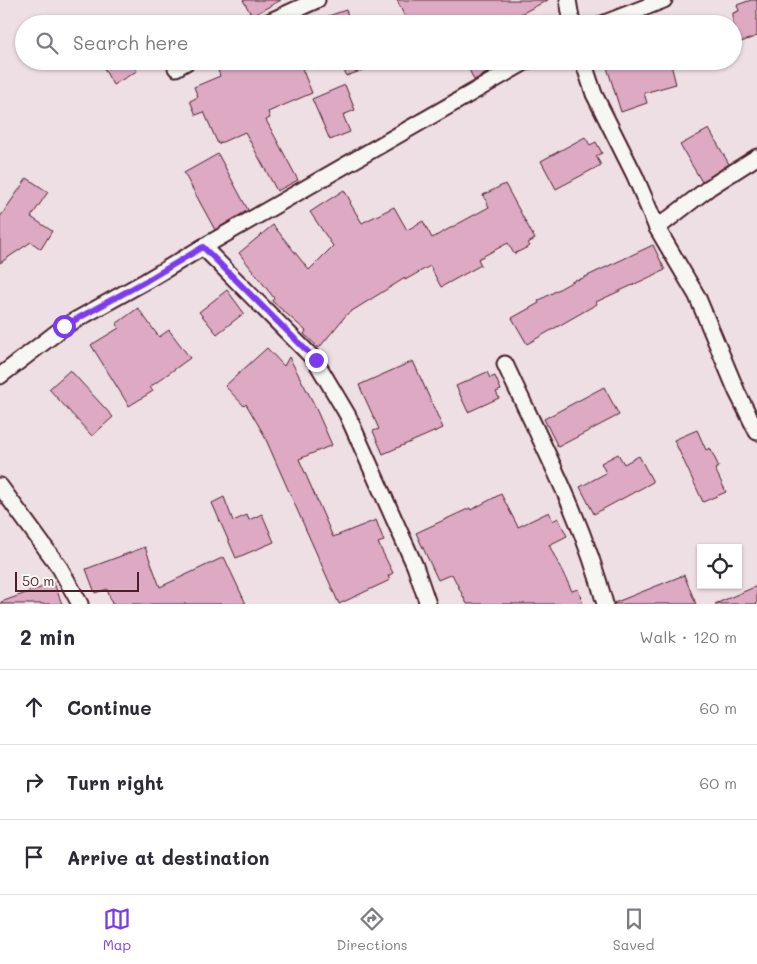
<!DOCTYPE html>
<meta charset="utf-8">
<style>
body{margin:0;font-family:Mali,sans-serif;background:#f7f7f7;color:#2b2b33}
.controls{position:absolute;right:15px;bottom:15px;display:grid;overflow:hidden;border-radius:0px;box-shadow:0 1px 4px #0004}
.controls button{width:45px;height:45px;display:grid;place-items:center;padding:0;border:0;border-bottom:1px solid #e1e1e2;background:#fff;color:#2b2b33;font:25px sans-serif}
.scale{position:absolute;left:15px;bottom:12px;width:124px;box-sizing:border-box;padding-left:5px;border:2px solid #4a1f2b;border-top:0;font-size:14px;line-height:18px;white-space:nowrap;color:#4a1f2b;-webkit-text-stroke:4px #f6f6f2;paint-order:stroke}
.stop{position:absolute;width:15px;height:15px;margin:-11px;border:4px solid #7c3aed;border-radius:50%;background:#fff}
.stop.end{background:#7c3aed;border-color:#fff;box-shadow:0 1px 5px #0008}
.list{margin:0;padding:0;list-style:none}
h2{display:flex;justify-content:space-between;align-items:center;height:65px;margin:0;padding:0 20px;font-size:21px}
h2 small{font-size:16px;font-weight:400;color:#7c7c81}
.list li{display:grid;grid-template-columns:32px 1fr auto;gap:15px;align-items:center;box-sizing:border-box;height:75px;padding:0 20px;border-top:1px solid #e1e1e2}
.list b{display:block;font-size:19px;white-space:nowrap}
.list em{font-size:16px;font-style:normal;color:#7c7c81}
.icon{flex:none;width:28px;height:28px;fill:none;stroke:currentColor;stroke-width:2;stroke-linecap:round;stroke-linejoin:round}
.map{position:relative;flex:none;width:757px;height:604px;overflow:hidden}
.search{position:absolute;background:#fff;box-shadow:0 1px 4px #0004;left:15px;right:15px;top:15px;height:55px;display:flex;align-items:center;gap:12px;box-sizing:border-box;padding:0 18px;border-radius:28px;color:#7c7c81;font-size:19px}
.sheet{height:290px;background:#fff}
nav{display:flex;justify-content:space-around;align-items:center;box-sizing:border-box;height:70px;border-top:1px solid #e1e1e2;background:#fff;font-size:14px;color:#7c7c81}
nav a{display:grid;justify-items:center;gap:2px}
nav .on{color:#7c3aed}
.map>svg:first-child{display:block}
.building{fill:#dda9c3;stroke:#4a1f2b}
.lines{fill:none;stroke-linecap:round;stroke-linejoin:round}
.minor-casing{stroke:#4a1f2b;stroke-width:19}
.minor{stroke:#f6f6f2;stroke-width:15}
.route{stroke:#7c3aed;stroke-width:6}
</style>
<div class="map">
<svg width="757" height="604" viewBox="0 0 757 604">
<rect width="100%" height="100%" fill="#eedfe4"/>
<filter id="ink" filterUnits="userSpaceOnUse"><feTurbulence type="fractalNoise" baseFrequency=".02" numOctaves="2"/><feDisplacementMap in="SourceGraphic" scale="10" xChannelSelector="R" yChannelSelector="G"/><feConvolveMatrix kernelMatrix="1 2 1 2 8 2 1 2 1" color-interpolation-filters="sRGB"/></filter>
<g filter="url(#ink)">
<g class="building">
<path d="M 243,0 L 281,0 L 252,16 Z"/>
<path d="M 397,0 L 548,0 L 501,24 L 408,24 Z"/>
<path d="M 751,0 L 757,0 L 757,36 L 733,45 L 733,13 L 739,11 L 737,5 Z"/>
<path d="M 346,10 L 351,24 L 311,24 L 311,22 Z"/>
<path d="M 100,61 L 132,61 L 137,71 L 113,85 Z"/>
<path d="M 230,61 L 245,61 L 248,67 L 262,61 L 299,61 L 312,93 L 268,112 L 270,118 L 266,120 L 298,180 L 277,191 L 245,132 L 218,144 L 204,112 L 196,115 L 190,101 L 198,97 L 194,87 L 220,76 L 217,67 Z"/>
<path d="M 341,61 L 383,61 L 384,63 L 346,76 Z"/>
<path d="M 465,61 L 508,61 L 474,80 Z"/>
<path d="M 605,61 L 670,61 L 676,84 L 644,93 L 647,103 L 621,112 Z"/>
<path d="M 345,85 L 355,110 L 343,115 L 350,132 L 330,140 L 312,99 Z"/>
<path d="M 709,129 L 729,164 L 702,182 L 680,145 Z"/>
<path d="M 585,137 L 590,145 L 596,142 L 602,153 L 596,156 L 601,165 L 556,189 L 541,161 Z"/>
<path d="M 218,154 L 248,210 L 215,230 L 184,173 Z"/>
<path d="M 27,178 L 48,192 L 31,217 L 52,231 L 41,249 L 31,242 L 0,263 L 0,217 Z"/>
<path d="M 505,184 L 535,239 L 528,243 L 530,246 L 514,254 L 508,243 L 478,259 L 481,265 L 441,287 L 430,266 L 405,280 L 405,278 L 347,314 L 319,348 L 304,334 L 306,331 L 272,301 L 274,298 L 239,253 L 273,225 L 309,270 L 333,246 L 310,212 L 344,190 L 351,202 L 350,203 L 362,223 L 394,207 L 407,230 L 423,221 L 432,238 L 489,207 L 483,195 Z"/>
<path d="M 653,245 L 665,270 L 596,302 L 597,304 L 527,344 L 512,318 L 539,303 L 538,301 L 577,279 L 578,280 L 583,278 Z"/>
<path d="M 227,290 L 244,313 L 217,334 L 199,312 Z"/>
<path d="M 138,308 L 159,337 L 169,330 L 190,358 L 150,387 L 153,391 L 129,406 L 91,345 L 119,328 L 116,324 Z"/>
<path d="M 267,348 L 284,366 L 289,357 L 313,402 L 332,445 L 299,459 L 333,537 L 376,520 L 384,541 L 378,543 L 393,573 L 388,576 L 390,580 L 339,604 L 263,433 L 246,404 L 244,406 L 225,386 Z"/>
<path d="M 413,361 L 443,428 L 383,454 L 373,431 L 379,429 L 359,385 Z"/>
<path d="M 70,370 L 113,417 L 92,436 L 49,389 Z"/>
<path d="M 487,372 L 490,378 L 495,376 L 501,390 L 496,392 L 499,398 L 468,412 L 456,386 Z"/>
<path d="M 604,387 L 619,415 L 558,447 L 544,419 Z"/>
<path d="M 697,430 L 706,450 L 710,448 L 719,467 L 715,469 L 726,492 L 703,502 L 674,440 Z"/>
<path d="M 618,454 L 624,464 L 639,456 L 653,482 L 594,514 L 580,487 L 606,473 L 601,463 Z"/>
<path d="M 501,494 L 518,527 L 549,512 L 553,521 L 558,518 L 567,536 L 549,545 L 572,591 L 578,589 L 583,604 L 467,604 L 452,574 L 438,580 L 416,533 L 470,508 L 471,510 Z"/>
<path d="M 224,497 L 233,521 L 247,515 L 249,520 L 262,514 L 274,542 L 236,558 L 212,503 Z"/>
<path d="M 145,547 L 160,587 L 224,557 L 246,604 L 112,604 L 107,589 L 95,593 L 86,569 Z"/>
<path d="M 684,575 L 696,604 L 614,604 L 614,603 Z"/>
<path d="M 54,583 L 62,604 L 1,604 L 1,602 Z"/>
<path d="M 757,586 L 757,604 L 715,604 Z"/>
</g>
<g class="lines">
<g class="minor-casing">
<g id="minor">
<path d="M 568,0 L 572,24"/>
<path d="M 264,24 L 317,0"/>
<path d="M 602,24 L 664,0"/>
<path d="M 583,61 L 594,94 L 635,176 L 657,228 L 697,296 L 737,392 L 757,432"/>
<path d="M 176,68 L 188,61"/>
<path d="M 657,228 L 710,187 L 757,157"/>
<path d="M 203,247 L 315,360 L 347,414 L 415,566 L 428,604"/>
<path d="M 505,364 C 541,442 583,520 605,604"/>
<path d="M 0,376 L 65,326 L 146,281 L 203,247 L 527,61"/>
<path d="M 0,486 L 60,568 L 80,604"/>
</g>
</g>
<use href="#minor" class="minor"/>
</g>
</g>
<g class="lines" filter="url(#ink)">
<path class="route" d="M 64,326 L 146,281 L 203,247 L 316,360"/>
</g>
</svg>
<div class="controls">
<button><svg class="icon" aria-label="locate" viewBox="0 0 24 24"><circle cx="12" cy="12" r="6"/><path d="M12 2v4M12 18v4M2 12h4M18 12h4"/></svg></button>
</div>
<div class="scale">50 m</div>
<div class="stop" style="left:64px;top:326px"></div>
<div class="stop end" style="left:316px;top:360px"></div>
<div class="search"><svg class="icon" aria-label="search" viewBox="0 0 24 24"><circle cx="10" cy="10" r="6"/><path d="M15 15l6 6"/></svg>Search here</div>
</div>
<section class="sheet">
<h2>2 min<small>Walk · 120 m</small></h2>
<ul class="list">
<li><svg class="icon" aria-label="ahead" viewBox="0 0 24 24"><path d="M12 20V5M6 11l6-6 6 6"/></svg><div><b>Continue</b></div><em>60 m</em></li>
<li><svg class="icon" aria-label="right" viewBox="0 0 24 24"><path d="M7 20v-9h11M14 6l5 5-5 5"/></svg><div><b>Turn right</b></div><em>60 m</em></li>
<li><svg class="icon" aria-label="arrive" viewBox="0 0 24 24"><path d="M6 21V4h12l-3 4 3 4H6"/></svg><div><b>Arrive at destination</b></div></li>
</ul>
</section>
<nav>
<a class="on"><svg class="icon" aria-label="map" viewBox="0 0 24 24"><path d="M3 6l6-2 6 2 6-2v14l-6 2-6-2-6 2zM9 4v14M15 6v14"/></svg>Map</a>
<a><svg class="icon" aria-label="directions" viewBox="0 0 24 24"><path d="M12 3l9 9-9 9-9-9zM9 14v-3h6M13 9l2 2-2 2"/></svg>Directions</a>
<a><svg class="icon" aria-label="saved" viewBox="0 0 24 24"><path d="M7 4h10v16l-5-4-5 4z"/></svg>Saved</a>
</nav>
